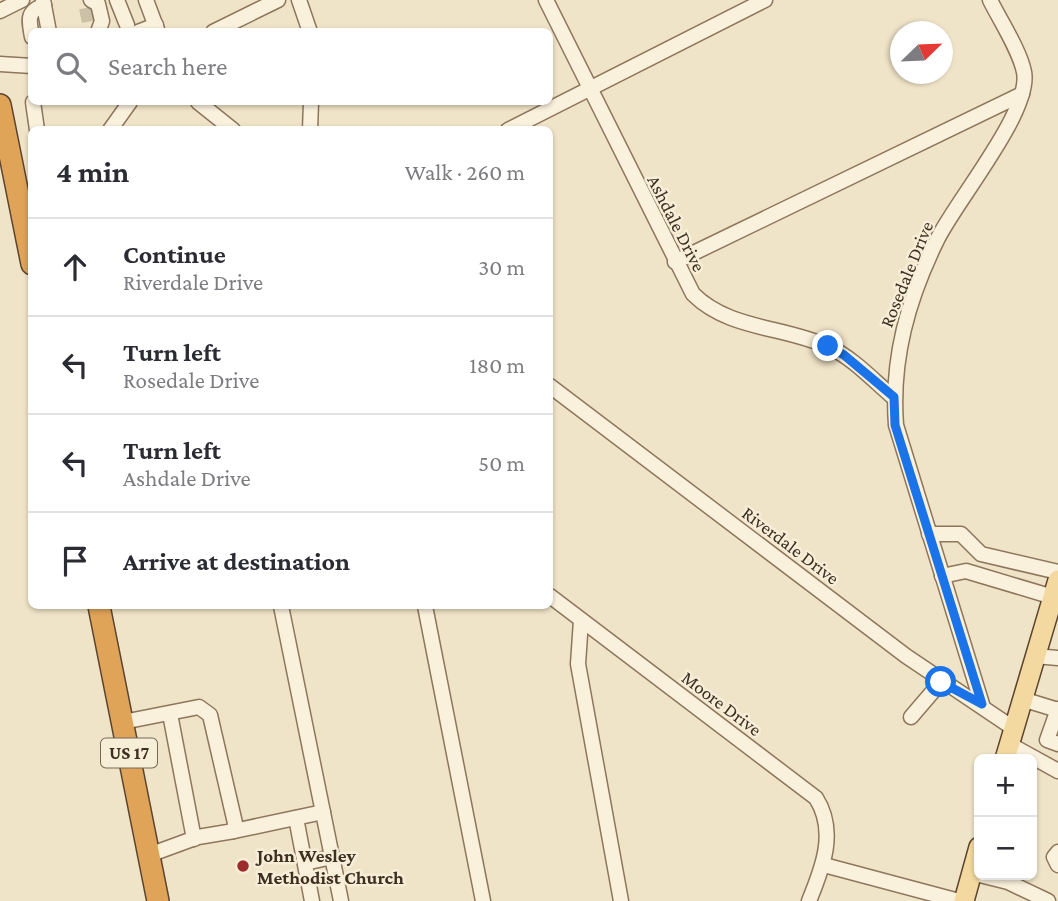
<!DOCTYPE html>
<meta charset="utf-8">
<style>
body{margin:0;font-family:"Crimson Pro",serif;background:#f7f7f7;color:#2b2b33}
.controls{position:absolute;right:21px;bottom:21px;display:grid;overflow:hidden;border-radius:10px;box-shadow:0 2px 5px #0004}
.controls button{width:63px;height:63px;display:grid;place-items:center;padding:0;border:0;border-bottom:2px solid #e1e1e2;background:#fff;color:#2b2b33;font:35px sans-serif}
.compass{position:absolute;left:890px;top:21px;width:63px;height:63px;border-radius:50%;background:#fff;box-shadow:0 2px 5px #0004;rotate:67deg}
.stop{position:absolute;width:21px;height:21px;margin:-16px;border:5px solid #1a73e8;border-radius:50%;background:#fff}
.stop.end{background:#1a73e8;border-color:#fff;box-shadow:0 2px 7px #0008}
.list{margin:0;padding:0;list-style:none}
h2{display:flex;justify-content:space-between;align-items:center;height:91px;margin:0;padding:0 28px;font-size:30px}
h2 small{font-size:23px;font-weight:400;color:#7c7c81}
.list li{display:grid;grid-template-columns:46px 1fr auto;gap:21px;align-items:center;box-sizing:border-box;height:98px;padding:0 28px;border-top:2px solid #e1e1e2}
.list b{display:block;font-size:26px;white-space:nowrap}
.list p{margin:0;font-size:23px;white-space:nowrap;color:#7c7c81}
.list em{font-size:23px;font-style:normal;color:#7c7c81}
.icon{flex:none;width:38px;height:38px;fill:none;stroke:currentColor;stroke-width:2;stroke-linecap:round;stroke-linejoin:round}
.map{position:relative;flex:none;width:1058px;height:901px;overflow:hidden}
.search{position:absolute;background:#fff;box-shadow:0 2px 5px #0004;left:28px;top:28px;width:525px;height:77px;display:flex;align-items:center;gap:18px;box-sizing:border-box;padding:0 24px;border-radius:10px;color:#7c7c81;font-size:26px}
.panel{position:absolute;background:#fff;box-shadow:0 2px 5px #0004;left:28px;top:126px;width:525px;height:483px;border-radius:10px}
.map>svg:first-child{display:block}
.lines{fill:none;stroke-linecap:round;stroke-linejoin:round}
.minor-tunnel{stroke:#ccc0a6;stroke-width:14;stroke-dasharray:14 7;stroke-linecap:butt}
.minor-casing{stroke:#8d765c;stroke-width:17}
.major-casing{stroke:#5b4430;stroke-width:22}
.highway-casing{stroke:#5b4430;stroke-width:24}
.minor{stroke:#faf1dc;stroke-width:14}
.major{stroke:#f3d9a0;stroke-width:19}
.highway{stroke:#e0a458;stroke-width:21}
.route{stroke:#1a73e8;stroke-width:9}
.poi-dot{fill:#9e2a2b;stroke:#f7eed8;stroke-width:2.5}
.labels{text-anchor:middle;stroke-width:5;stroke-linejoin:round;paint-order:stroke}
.shield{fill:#f7eed8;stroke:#756857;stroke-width:2}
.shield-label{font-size:18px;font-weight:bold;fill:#3d2e20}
.street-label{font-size:19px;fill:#3d2e20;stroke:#f7eed8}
.poi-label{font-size:19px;font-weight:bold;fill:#3d2e20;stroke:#f7eed8;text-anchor:start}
</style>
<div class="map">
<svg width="1058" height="901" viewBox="0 0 1058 901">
<rect width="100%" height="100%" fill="#f0e4c8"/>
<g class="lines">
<path class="minor-tunnel" d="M 86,8 L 89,23"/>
<g class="minor-casing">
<g id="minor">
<path d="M 43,0 L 49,32"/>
<path d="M 91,0 L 98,4 L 102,21 L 98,32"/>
<path d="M 117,0 L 127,25"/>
<path d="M 146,0 L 158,32"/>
<path d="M 299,0 L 310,32"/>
<path d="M 546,0 L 693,294 C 729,330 784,326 829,347 C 853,358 873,380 893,397"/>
<path d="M 0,11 L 22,0"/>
<path d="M 138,32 L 156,25"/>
<path d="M 213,32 L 278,0"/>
<path d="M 32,37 C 29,19 26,12 44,5"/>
<path d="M 0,64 L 32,66"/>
<path d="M 33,102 L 37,130"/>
<path d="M 198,102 L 233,130"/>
<path d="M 110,130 L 130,102"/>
<path d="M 310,130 L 311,102"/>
<path d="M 508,130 L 765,0"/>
<path d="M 675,262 L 1022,94"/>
<path d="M 550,386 L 906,656 L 1013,728"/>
<path d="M 929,534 L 961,534 L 981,554 L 1058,572"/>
<path d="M 942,576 L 966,571 L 1053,597"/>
<path d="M 550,596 L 816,798 C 837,831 823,867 809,901"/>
<path d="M 281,606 L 341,901"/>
<path d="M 425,606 L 483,901"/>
<path d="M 581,620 L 578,664 L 621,901"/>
<path d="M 1035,656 L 1058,658"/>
<path d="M 1022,699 L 1058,710"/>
<path d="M 982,704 L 896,425 C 891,359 908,299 937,240 C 955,202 1032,111 1024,72 C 1020,51 1000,20 990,0"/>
<path d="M 1058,709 L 1047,740 L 1058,744"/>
<path d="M 170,714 L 194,839"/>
<path d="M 911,717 L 941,682"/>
<path d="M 123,722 L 199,707 L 210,715 L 235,823 L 234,831 L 198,837 L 149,855"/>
<path d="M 1009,744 L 1058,771"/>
<path d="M 296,818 L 312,901"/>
<path d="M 234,831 L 323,812"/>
<path d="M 1058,852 L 1054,857 L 1058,865"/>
<path d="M 305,863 L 332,857"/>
<path d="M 824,865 L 959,901"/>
<path d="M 972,873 L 1008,882 L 1048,901"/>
</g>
</g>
<g class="major-casing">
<g id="major">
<path d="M 1005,759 L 1058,580"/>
<path d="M 964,901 L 979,847"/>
</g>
</g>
<g class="highway-casing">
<g id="highway">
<path d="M 0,105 L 32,264"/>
<path d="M 99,606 L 158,901"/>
</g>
</g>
<use href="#minor" class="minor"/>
<use href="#major" class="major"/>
<use href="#highway" class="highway"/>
</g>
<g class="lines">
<path class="route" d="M 828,346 L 844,355 L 894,397 L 895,425 L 982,704 L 941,682"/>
</g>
<circle class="poi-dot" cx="243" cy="866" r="7"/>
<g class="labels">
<rect class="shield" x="101" y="738.5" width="56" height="29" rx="5"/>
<g class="shield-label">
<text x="129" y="759">US 17</text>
</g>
<g class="street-label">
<text transform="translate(677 223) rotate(63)" y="7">Ashdale Drive</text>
<text transform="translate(906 274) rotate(-68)" y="7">Rosedale Drive</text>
<text transform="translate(791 545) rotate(37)" y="7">Riverdale Drive</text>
<text transform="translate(722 703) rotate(37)" y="7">Moore Drive</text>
</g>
<g class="poi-label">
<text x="257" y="862">John Wesley<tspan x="257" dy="22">Methodist Church</tspan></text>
</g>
</g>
</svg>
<div class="controls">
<button>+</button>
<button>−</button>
</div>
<svg class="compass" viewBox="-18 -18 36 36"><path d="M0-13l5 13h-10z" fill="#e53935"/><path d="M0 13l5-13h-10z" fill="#7c7c81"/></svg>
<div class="stop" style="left:941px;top:682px"></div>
<div class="stop end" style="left:828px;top:346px"></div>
<div class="search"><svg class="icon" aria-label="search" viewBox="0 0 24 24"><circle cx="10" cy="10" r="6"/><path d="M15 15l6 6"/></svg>Search here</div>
<section class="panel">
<h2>4 min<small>Walk · 260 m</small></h2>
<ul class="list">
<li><svg class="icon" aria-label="ahead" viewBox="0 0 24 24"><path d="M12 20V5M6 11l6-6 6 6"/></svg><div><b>Continue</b><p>Riverdale Drive</p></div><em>30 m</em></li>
<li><svg class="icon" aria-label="left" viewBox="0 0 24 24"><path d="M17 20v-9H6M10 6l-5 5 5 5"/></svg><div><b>Turn left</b><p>Rosedale Drive</p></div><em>180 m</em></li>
<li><svg class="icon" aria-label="left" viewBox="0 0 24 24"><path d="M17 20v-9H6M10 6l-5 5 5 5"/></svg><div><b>Turn left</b><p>Ashdale Drive</p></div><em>50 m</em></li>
<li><svg class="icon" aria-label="arrive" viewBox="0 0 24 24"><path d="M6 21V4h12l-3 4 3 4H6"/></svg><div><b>Arrive at destination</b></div></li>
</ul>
</section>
</div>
